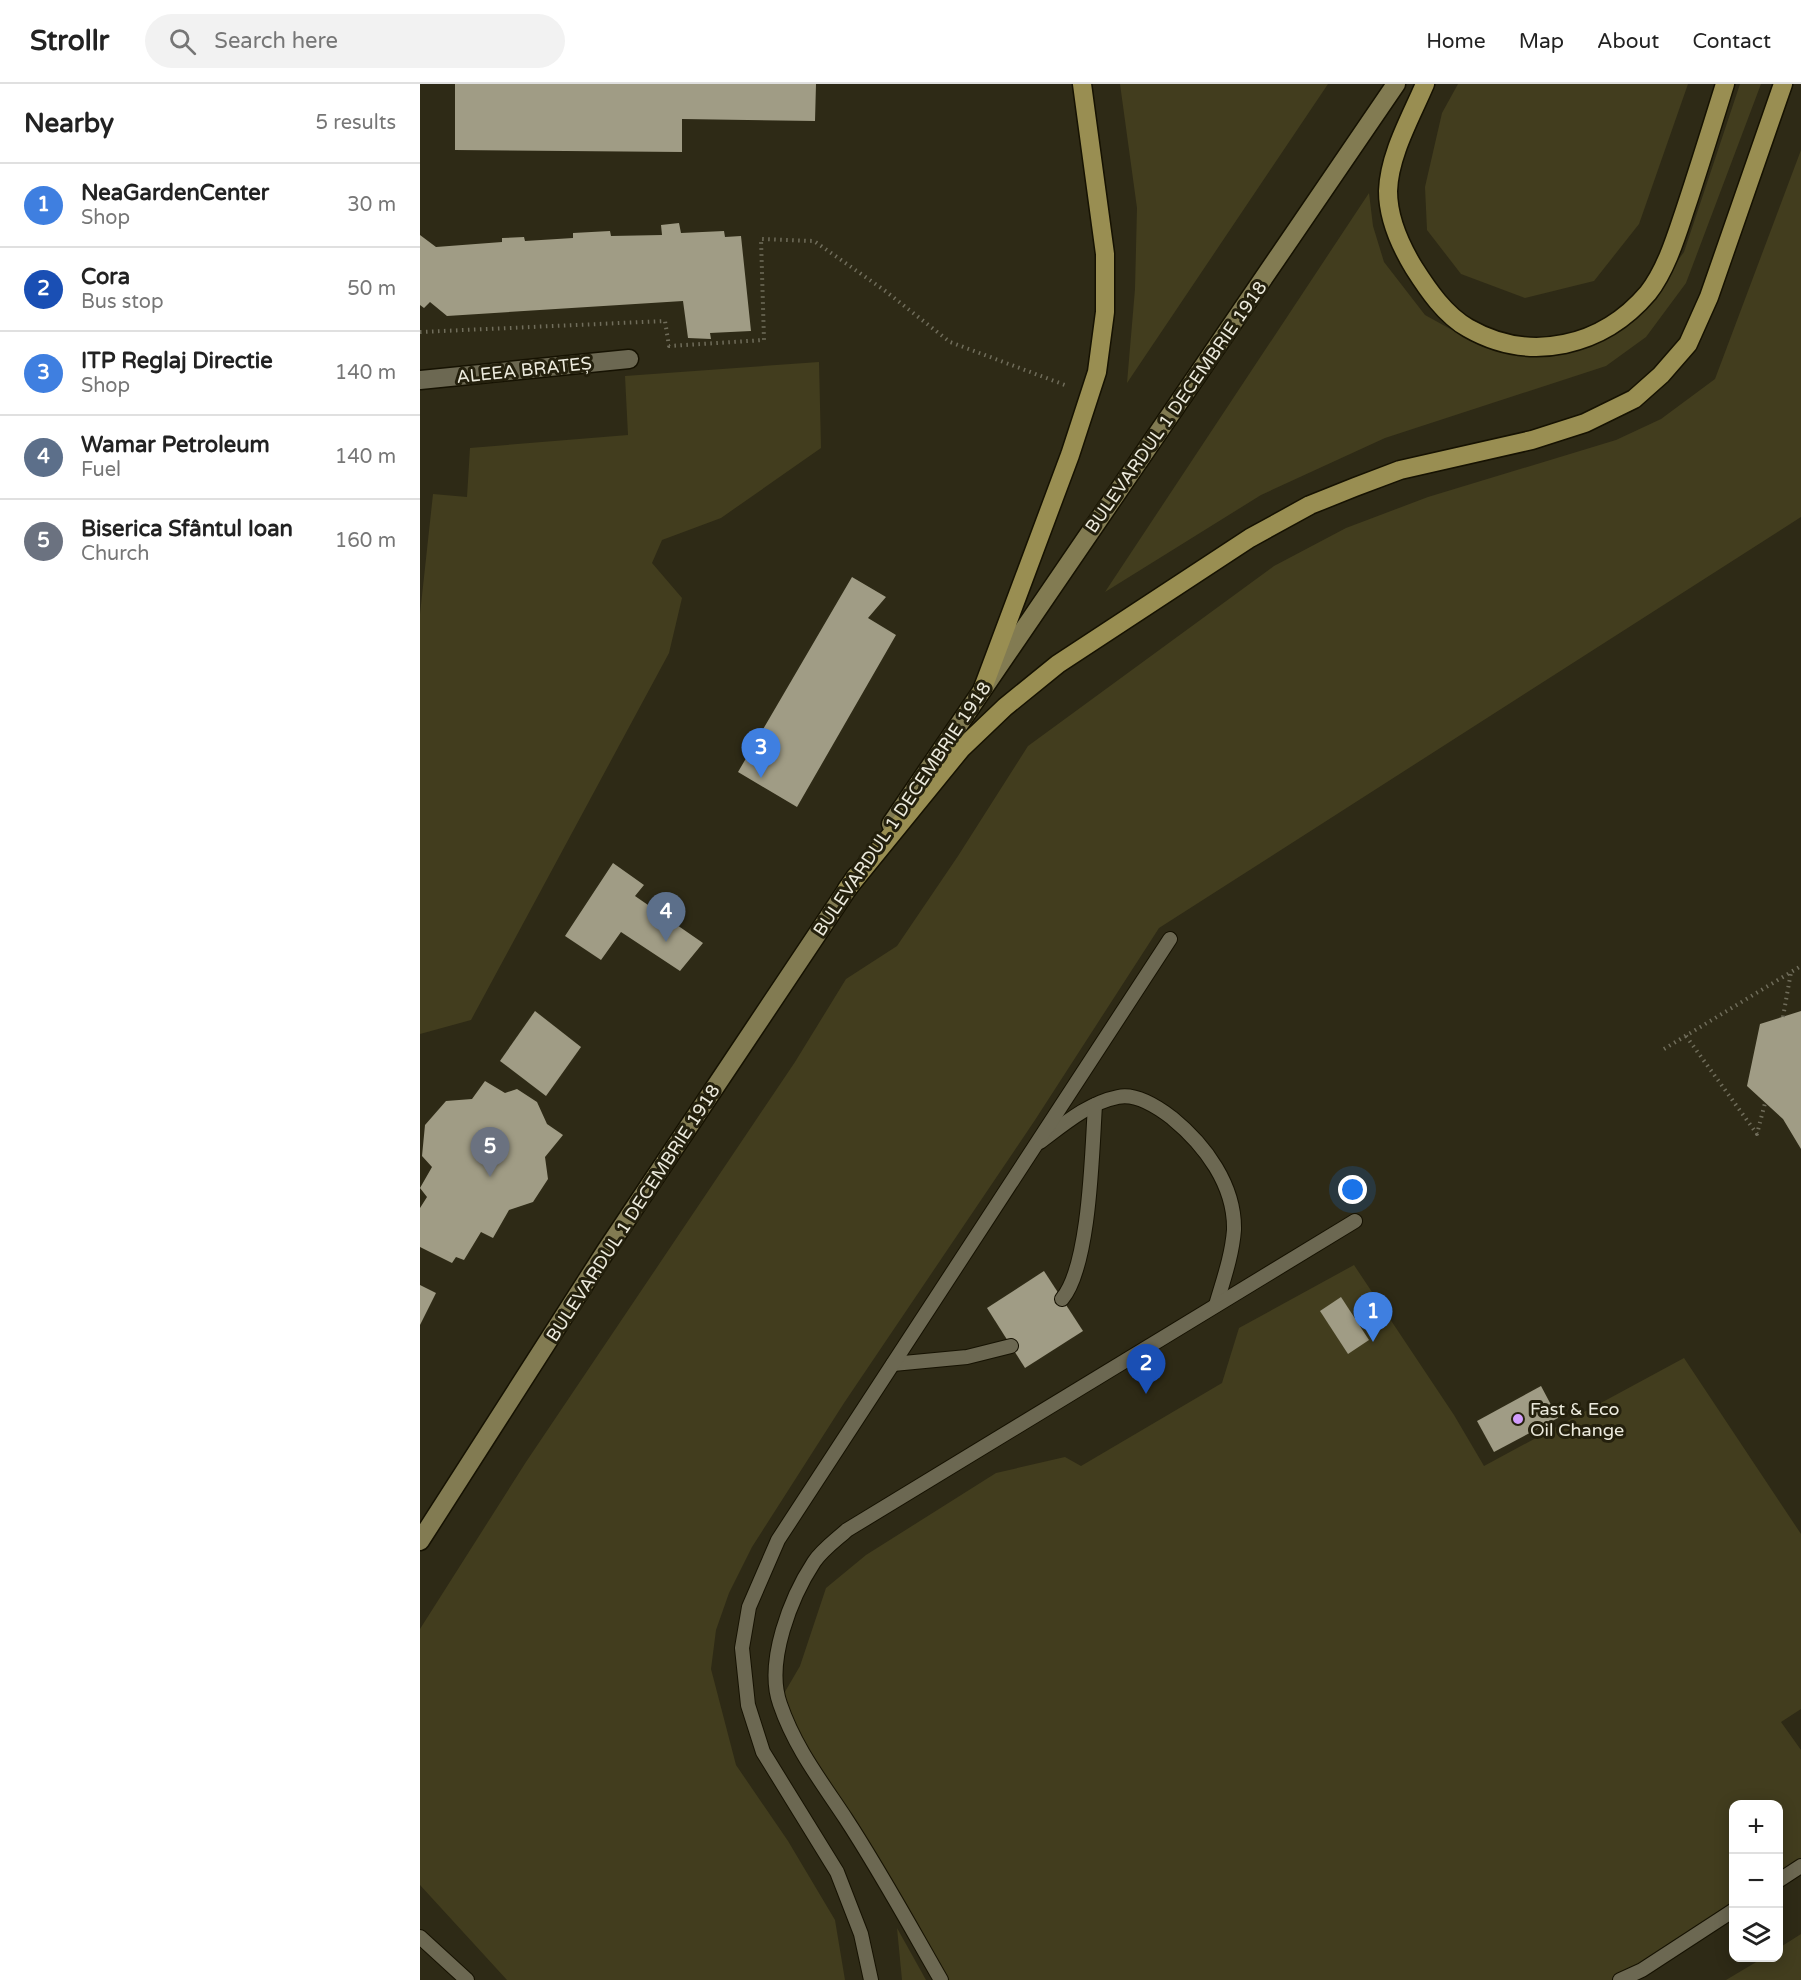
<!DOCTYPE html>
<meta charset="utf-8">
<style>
body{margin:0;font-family:"Varela Round",sans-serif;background:#f2f2f2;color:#222}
.controls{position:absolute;right:18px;bottom:18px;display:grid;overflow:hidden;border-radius:12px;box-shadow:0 3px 15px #0003}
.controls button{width:54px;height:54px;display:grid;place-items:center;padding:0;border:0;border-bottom:2px solid #e0e0e0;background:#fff;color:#222;font:30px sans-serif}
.you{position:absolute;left:933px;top:1106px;width:21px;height:21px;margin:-15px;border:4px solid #fff;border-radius:50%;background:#1a73e8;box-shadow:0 0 0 9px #1a73e833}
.badge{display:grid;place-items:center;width:39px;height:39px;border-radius:50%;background:#0f766e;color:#fff;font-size:20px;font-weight:700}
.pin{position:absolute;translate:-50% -50px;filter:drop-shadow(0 2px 3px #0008)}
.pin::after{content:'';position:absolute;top:32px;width:21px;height:18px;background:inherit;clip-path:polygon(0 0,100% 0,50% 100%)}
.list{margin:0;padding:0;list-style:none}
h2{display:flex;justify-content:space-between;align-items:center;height:78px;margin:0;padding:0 24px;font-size:26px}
h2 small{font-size:20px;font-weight:400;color:#767676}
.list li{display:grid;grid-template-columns:39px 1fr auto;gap:18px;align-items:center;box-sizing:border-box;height:84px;padding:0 24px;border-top:2px solid #e0e0e0}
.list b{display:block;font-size:22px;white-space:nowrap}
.list p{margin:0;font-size:20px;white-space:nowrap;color:#767676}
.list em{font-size:20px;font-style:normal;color:#767676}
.icon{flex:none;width:33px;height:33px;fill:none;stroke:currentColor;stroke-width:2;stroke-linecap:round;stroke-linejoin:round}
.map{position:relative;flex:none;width:1381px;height:1896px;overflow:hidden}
header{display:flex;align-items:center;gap:36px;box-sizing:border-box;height:84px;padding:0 30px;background:#fff;border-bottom:2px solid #e0e0e0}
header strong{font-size:28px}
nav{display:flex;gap:33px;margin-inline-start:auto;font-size:21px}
.search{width:420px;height:54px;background:#f2f2f2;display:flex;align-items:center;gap:15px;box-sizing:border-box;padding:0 21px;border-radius:33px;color:#767676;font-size:22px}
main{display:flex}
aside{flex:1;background:#fff}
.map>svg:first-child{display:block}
.green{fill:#423d1e}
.building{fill:#a09c85}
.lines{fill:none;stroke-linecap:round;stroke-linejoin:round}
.lane-casing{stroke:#161202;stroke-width:16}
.street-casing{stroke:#161202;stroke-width:21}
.secondary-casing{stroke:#161202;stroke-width:21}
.primary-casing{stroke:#161202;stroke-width:21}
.path{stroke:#706d5b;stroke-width:4;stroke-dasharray:1.5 4.5;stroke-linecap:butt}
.lane{stroke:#6c6852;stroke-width:14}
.street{stroke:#6c6852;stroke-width:18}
.secondary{stroke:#827b52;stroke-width:18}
.primary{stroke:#998e52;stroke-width:18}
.poi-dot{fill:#d29dfd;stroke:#24200d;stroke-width:2}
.labels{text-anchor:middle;stroke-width:6;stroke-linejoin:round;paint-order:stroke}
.street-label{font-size:18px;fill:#eceadd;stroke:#24200d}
.poi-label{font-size:18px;fill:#eceadd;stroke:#24200d;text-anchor:start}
</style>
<header>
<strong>Strollr</strong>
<div class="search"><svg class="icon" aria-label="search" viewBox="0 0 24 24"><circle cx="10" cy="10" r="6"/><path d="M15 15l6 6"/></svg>Search here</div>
<nav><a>Home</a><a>Map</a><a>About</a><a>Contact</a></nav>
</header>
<main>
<aside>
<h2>Nearby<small>5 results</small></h2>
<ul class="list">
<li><span class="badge" style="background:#3f7fe0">1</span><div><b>NeaGardenCenter</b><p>Shop</p></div><em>30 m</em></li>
<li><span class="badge" style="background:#1a4fb4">2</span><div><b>Cora</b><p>Bus stop</p></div><em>50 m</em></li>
<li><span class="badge" style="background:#3f7fe0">3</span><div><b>ITP Reglaj Directie</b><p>Shop</p></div><em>140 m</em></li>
<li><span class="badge" style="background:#5c6f8a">4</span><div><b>Wamar Petroleum</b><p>Fuel</p></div><em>140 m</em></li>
<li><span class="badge" style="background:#6b7280">5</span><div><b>Biserica Sfântul Ioan</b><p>Church</p></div><em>160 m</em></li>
</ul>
</aside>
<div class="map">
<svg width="1381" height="1896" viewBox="0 0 1381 1896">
<rect width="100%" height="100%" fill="#2e2a16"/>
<g class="green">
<path d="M 700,0 L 908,0 L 707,299 L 715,205 L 717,124 Z"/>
<path d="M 1038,0 L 1268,0 L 1219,140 L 1174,197 L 1105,214 L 1041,190 L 1007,146 L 1005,103 L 1022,29 Z"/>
<path d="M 1320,0 L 1341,0 L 1266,199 L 1226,253 L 1186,282 L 965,354 L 841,411 L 685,508 L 949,109 L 953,142 L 964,178 L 1005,231 L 1063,263 L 1138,267 L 1229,216 L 1264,168 Z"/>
<path d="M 1381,66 L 1381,433 L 739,844 L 615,1036 L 424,1319 L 332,1463 L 309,1509 L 296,1546 L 291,1585 L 316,1681 L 368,1757 L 415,1836 L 425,1896 L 87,1896 L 0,1801 L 0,1545 L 106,1378 L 375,978 L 426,895 L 477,862 L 538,772 L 608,662 L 854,482 L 926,444 L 1008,413 L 1196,356 L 1241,335 L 1295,295 Z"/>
<path d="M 399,278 L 401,364 L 301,434 L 242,456 L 232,479 L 262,514 L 249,569 L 51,936 L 0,950 L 0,530 L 13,410 L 47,413 L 50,364 L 208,351 L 205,292 Z"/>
<path d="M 934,1181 L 1034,1331 L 1064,1382 L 1264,1274 L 1381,1450 L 1381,1625 L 1361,1638 L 1381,1666 L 1381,1782 L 1359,1797 L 1358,1720 L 1314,1720 L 1313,1826 L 1200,1896 L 521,1896 L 359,1618 L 380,1582 L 406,1504 L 446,1471 L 576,1389 L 645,1373 L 661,1382 L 802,1299 L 819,1244 Z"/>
<path d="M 477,1844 L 506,1896 L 482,1896 Z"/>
<path d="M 1381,1850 L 1381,1896 L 1306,1896 L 1343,1874 L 1358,1874 L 1359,1864 Z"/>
</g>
<g class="building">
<path d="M 35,0 L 396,0 L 395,37 L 262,35 L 262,68 L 35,66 Z"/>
<path d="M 259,139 L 261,149 L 304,147 L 305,153 L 321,152 L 331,247 L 290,249 L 291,255 L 268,254 L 263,217 L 27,232 L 10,218 L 4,224 L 0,221 L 0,151 L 16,163 L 82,158 L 82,154 L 104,153 L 105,157 L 153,154 L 153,149 L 190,147 L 191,152 L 242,151 L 241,141 Z"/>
<path d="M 432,493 L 466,513 L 448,534 L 476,551 L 377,723 L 318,688 Z"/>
<path d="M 193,779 L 224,801 L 215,812 L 283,859 L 260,887 L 201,848 L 181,876 L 145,852 Z"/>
<path d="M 115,927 L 161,963 L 126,1012 L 80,977 Z"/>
<path d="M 1381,927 L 1381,1065 L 1363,1035 L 1327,1002 L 1340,940 Z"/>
<path d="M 65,997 L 85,1009 L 97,1005 L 117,1018 L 127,1040 L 143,1051 L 125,1073 L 128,1095 L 113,1118 L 89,1126 L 73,1154 L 61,1148 L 44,1176 L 36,1173 L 32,1179 L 0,1163 L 0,1124 L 7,1113 L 0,1104 L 12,1083 L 2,1072 L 5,1041 L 26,1017 L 52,1015 Z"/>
<path d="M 624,1187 L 663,1247 L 605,1284 L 567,1224 Z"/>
<path d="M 0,1201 L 16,1209 L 0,1241 Z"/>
<path d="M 921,1213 L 949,1256 L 928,1270 L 900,1227 Z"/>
<path d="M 1121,1302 L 1138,1334 L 1074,1368 L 1057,1337 Z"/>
</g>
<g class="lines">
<g class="lane-casing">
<g id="lane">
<path d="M 620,1058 C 644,1040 668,1019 698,1013 C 716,1009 739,1024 752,1034 C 785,1061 815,1101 814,1146 C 812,1172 803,1197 796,1221"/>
<path d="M 642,1215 C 670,1182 672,1067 675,1021"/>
<path d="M 473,1280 L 547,1273 L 591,1262"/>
<path d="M 1358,1797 L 1381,1782"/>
<path d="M 0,1853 L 47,1896"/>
<path d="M 451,1896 L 441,1850 L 417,1788 L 343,1668 L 328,1621 L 322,1564 L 329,1523 L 358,1456 L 750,855"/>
<path d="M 521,1896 C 490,1842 460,1787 426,1735 C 401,1697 375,1664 360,1620 C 345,1578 371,1513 394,1478 C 402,1466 416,1456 427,1446 L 935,1137"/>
<path d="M 1200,1896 L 1222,1886 L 1314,1826"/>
</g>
</g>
<g class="street-casing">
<path id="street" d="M 0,296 L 209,275"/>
</g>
<g class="secondary-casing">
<g id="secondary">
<path d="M 471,740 L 976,0"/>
<path d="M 0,1457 L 185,1168 L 436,792"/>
</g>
</g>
<g class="primary-casing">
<g id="primary">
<path d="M 1005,0 C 991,33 969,71 968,107 C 968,134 980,161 994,184 C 1008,206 1025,231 1048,244 C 1111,280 1183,262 1228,209 C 1246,186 1256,153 1265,126 C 1279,84 1292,42 1305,0"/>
<path d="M 563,604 L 650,371 L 677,288 L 685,228 L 685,170 L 662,0"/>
<path d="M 427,805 L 541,665 L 585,623 L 638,580 L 830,454 L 890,421 L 935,403 L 980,386 L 1112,356 L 1165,339 L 1214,315 L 1241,291 L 1268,260 L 1289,213 L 1363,0"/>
</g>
</g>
<g class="path">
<path d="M 0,248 L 245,237 L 249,262 L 344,256 L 341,155 L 394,157 L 464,206 L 530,258 L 645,301"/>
<path d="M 1363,933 L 1371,888"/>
<path d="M 1266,952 L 1337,1050 L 1345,1019"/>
<path d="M 1244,965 L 1381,882"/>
</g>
<use href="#lane" class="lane"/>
<use href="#street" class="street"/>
<use href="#secondary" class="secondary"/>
<use href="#primary" class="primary"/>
</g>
<circle class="poi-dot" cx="1098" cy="1335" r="6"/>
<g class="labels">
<g class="street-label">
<text transform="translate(104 286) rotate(-6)" y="6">ALEEA BRATEȘ</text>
<text transform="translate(756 323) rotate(-55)" y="6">BULEVARDUL 1 DECEMBRIE 1918</text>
<text transform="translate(482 725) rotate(-56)" y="6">BULEVARDUL 1 DECEMBRIE 1918</text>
<text transform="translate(213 1129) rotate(-57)" y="6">BULEVARDUL 1 DECEMBRIE 1918</text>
</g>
<g class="poi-label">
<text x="1110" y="1331">Fast &amp; Eco<tspan x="1110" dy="21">Oil Change</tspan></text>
</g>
</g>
</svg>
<div class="controls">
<button>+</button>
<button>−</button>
<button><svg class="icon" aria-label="layers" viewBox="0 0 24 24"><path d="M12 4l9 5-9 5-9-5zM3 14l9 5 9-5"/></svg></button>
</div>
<div class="you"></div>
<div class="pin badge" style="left:953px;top:1258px;background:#3f7fe0">1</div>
<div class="pin badge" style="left:726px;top:1310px;background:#1a4fb4">2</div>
<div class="pin badge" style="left:341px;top:694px;background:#3f7fe0">3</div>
<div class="pin badge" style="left:246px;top:858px;background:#5c6f8a">4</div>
<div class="pin badge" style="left:70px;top:1093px;background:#6b7280">5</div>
</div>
</main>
